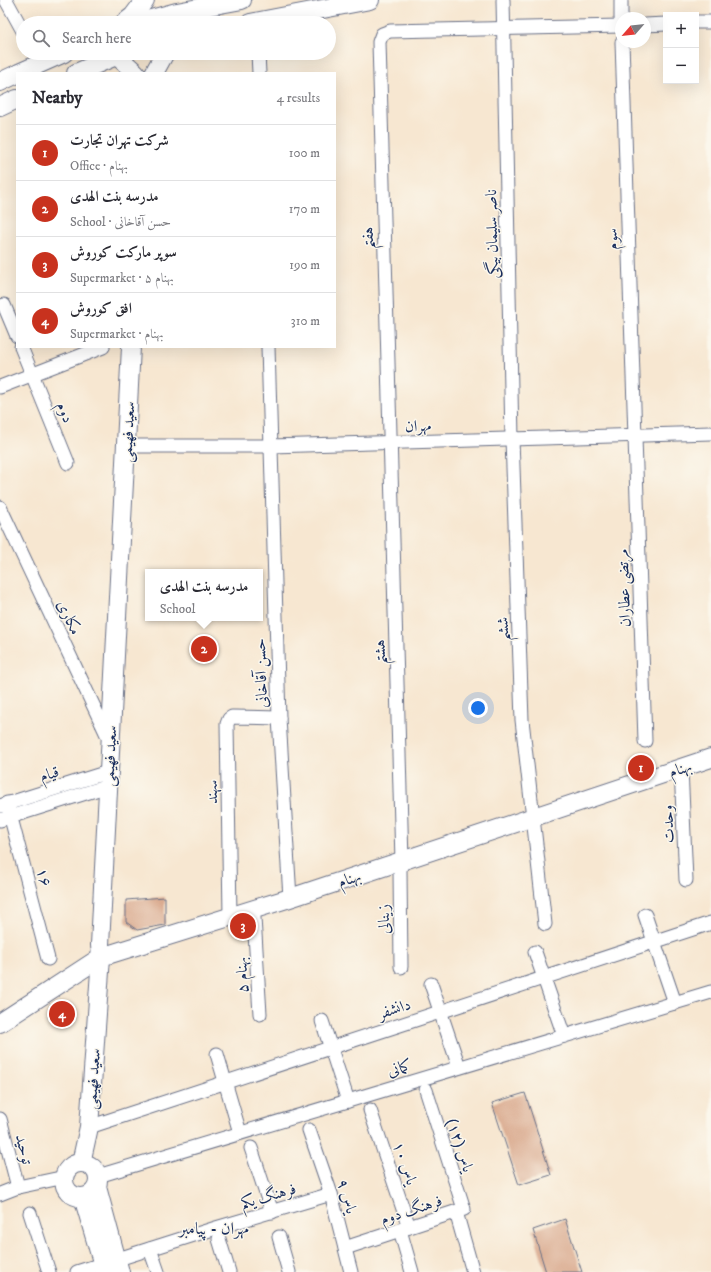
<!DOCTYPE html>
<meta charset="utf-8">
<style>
body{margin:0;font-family:"IM FELL DW Pica",Amiri,serif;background:#f2f2f3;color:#2b2b33}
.controls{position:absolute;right:12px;top:12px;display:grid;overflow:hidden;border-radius:0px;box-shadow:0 4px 16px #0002}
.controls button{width:36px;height:36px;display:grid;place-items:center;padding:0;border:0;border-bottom:1px solid #e1e1e2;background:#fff;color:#2b2b33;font:20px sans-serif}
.compass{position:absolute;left:615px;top:12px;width:36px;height:36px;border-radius:50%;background:#fff;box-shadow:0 4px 16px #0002;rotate:242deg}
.you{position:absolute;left:478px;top:708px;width:14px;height:14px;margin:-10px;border:3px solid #fff;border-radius:50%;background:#1a73e8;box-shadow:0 0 0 6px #1a73e833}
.badge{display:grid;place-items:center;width:26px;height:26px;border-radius:50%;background:#c8321e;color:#fff;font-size:13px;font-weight:700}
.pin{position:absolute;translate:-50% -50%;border:2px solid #fff;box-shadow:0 1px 4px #0006}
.popup{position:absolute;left:145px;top:569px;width:118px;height:52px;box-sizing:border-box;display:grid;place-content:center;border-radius:0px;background:#fff;filter:drop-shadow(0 1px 3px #0005);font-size:13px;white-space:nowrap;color:#7c7c81}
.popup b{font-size:15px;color:#2b2b33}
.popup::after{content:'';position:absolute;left:50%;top:100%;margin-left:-8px;border:8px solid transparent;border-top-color:#fff}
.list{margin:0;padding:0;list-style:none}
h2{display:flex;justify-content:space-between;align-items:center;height:52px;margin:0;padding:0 16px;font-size:17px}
h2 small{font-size:13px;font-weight:400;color:#7c7c81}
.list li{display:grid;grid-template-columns:26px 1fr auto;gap:12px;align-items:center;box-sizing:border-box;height:56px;padding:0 16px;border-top:1px solid #e1e1e2}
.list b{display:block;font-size:15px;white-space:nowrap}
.list p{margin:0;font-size:13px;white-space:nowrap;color:#7c7c81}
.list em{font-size:13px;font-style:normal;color:#7c7c81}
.icon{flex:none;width:22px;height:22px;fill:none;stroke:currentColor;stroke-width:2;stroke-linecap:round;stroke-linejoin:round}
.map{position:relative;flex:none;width:711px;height:1272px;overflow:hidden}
.search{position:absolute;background:#fff;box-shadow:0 4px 16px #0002;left:16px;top:16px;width:320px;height:44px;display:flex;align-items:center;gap:10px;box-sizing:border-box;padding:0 14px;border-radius:22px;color:#7c7c81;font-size:15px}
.panel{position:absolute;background:#fff;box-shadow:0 4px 16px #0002;left:16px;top:72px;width:320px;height:276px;border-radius:0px}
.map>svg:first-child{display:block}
.building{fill:#daab90}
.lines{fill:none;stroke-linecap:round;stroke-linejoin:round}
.street-casing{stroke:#686f86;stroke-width:15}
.secondary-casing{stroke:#686f86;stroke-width:20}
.street{stroke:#fff;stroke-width:13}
.secondary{stroke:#fff;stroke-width:18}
.labels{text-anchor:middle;stroke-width:3;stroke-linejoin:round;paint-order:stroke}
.street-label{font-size:16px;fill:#1b2f5e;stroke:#fbf7ec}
.neighbourhood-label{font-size:17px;fill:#1b2f5e;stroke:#fbf7ec}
</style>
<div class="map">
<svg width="711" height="1272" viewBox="0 0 711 1272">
<rect width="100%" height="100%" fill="#fbf7ec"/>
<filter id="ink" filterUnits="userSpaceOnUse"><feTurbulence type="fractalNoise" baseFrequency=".025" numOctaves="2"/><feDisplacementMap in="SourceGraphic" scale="8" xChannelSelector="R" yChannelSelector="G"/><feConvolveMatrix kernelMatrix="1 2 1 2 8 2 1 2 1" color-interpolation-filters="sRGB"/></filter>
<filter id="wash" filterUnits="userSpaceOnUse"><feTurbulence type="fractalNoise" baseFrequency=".012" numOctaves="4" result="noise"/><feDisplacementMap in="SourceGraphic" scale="16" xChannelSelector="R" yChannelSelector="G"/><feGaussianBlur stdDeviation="0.9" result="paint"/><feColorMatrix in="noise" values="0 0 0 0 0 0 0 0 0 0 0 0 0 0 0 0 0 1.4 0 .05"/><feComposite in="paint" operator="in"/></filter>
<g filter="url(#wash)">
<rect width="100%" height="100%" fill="#f7e7d1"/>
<g id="blocks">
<g class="building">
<path d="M 165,897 L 165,925 L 137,930 L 126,922 L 126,900 Z"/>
<path d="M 525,1093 L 551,1175 L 519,1185 L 492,1103 Z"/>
<path d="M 565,1219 L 582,1272 L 546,1272 L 533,1230 Z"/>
</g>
</g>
</g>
<g filter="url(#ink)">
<use href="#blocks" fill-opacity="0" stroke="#686f86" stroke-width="1"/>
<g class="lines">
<g class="street-casing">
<g id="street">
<path d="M 6,0 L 23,31"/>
<path d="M 503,0 L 512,439 L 522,720 L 545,924"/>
<path d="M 621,18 L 621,0"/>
<path d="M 696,22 L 711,22"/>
<path d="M 645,25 L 666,24"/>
<path d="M 622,42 L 645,741"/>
<path d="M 258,53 L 259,73"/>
<path d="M 4,305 L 17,336"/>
<path d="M 21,347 L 68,463"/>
<path d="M 268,347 L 279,718 L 290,898"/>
<path d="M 0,387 L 103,347"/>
<path d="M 126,446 L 271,446 L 711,433"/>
<path d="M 0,507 L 110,741"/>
<path d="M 681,768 L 686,880"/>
<path d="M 7,803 L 48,959"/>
<path d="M 0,806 L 108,772"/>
<path d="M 0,820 L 108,786"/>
<path d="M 252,909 L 254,918 L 260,1014"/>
<path d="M 645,915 L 675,1003"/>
<path d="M 230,916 L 227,724 L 229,719 L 232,717 L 279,718"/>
<path d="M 535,952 L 564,1036"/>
<path d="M 401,967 L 400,870 L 402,861 L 379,42 L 382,34 L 390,31 L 621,26"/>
<path d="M 431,984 L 459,1067"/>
<path d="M 322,1021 L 348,1101"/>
<path d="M 217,1054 L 240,1133"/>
<path d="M 370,1110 L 409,1227"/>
<path d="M 0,1119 L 18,1187"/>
<path d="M 89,1127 L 711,923"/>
<path d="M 309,1130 L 331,1194 L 351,1272"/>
<path d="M 251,1148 L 272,1212"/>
<path d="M 98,1176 L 711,992"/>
<path d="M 0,1194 L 18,1187 L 65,1177"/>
<path d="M 456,1212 L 473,1272"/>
<path d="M 30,1213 L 49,1272"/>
<path d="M 400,1230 L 412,1272"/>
<path d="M 279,1237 L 289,1272"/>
<path d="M 219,1239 L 229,1272"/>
<path d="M 345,1248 L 464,1209 L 426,1090"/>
<path d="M 150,1249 L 158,1272"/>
<path d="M 77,1272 L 216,1228 L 331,1194"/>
</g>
</g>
<g class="secondary-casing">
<g id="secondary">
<path d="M 124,23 L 133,16 L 145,0"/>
<path d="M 137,23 L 177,12 L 242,0"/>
<path d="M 250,23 L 370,0"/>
<path d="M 116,55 L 136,73"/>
<path d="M 19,73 L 64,53"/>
<path d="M 76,73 L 123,53"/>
<path d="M 154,73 L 165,53"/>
<path d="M 0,82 L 17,74"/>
<path d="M 0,107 L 17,99"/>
<path d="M 0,1023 L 101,957 L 290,898 L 711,758"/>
<path d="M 81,1163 L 89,1127 L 101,957 L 100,945 L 131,347"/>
<circle cx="81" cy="1180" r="17"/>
<path d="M 97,1187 L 120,1272"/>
<path d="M 83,1197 L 105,1272"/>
</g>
</g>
<use href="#street" class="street"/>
<use href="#secondary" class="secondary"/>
</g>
</g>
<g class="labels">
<g class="street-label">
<text transform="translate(491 234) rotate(-91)" y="6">ناصر سلیمان بیگی</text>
<text transform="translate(367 238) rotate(-91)" y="6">هفتم</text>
<text transform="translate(611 239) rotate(-92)" y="6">سوم</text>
<text transform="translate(66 412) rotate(68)" y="6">دوم</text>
<text transform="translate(418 425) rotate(-2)" y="6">مهران</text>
<text transform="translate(127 432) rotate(-87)" y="6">سعید فهیمی</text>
<text transform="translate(623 588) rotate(-92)" y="6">مرتضی عطاران</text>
<text transform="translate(70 617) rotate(65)" y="6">مکاری</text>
<text transform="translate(502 629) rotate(-92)" y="6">ششم</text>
<text transform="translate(379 652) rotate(-92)" y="6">هشتم</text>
<text transform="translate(260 673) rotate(-92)" y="6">حسن آقاخانی</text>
<text transform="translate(109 756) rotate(-87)" y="6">سعید فهیمی</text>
<text transform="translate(680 768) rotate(-18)" y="6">بهنام</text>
<text transform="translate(49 773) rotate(-17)" y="6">قیام</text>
<text transform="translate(211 792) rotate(-91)" y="6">سهند</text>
<text transform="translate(667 824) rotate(-92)" y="6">وحدت</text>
<text transform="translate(45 877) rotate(75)" y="6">۱۶</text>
<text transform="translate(349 878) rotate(-19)" y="6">بهنام</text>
<text transform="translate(383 919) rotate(-91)" y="6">زینالی</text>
<text transform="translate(241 975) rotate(-93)" y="6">بهنام ۵</text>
<text transform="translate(394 1008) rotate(-18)" y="6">دانشفر</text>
<text transform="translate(399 1067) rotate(-17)" y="6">کمانی</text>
<text transform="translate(92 1079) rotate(-86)" y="6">سعید فهیمی</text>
<text transform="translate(461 1145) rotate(72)" y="6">یاس (۱۲)</text>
<text transform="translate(25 1149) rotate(76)" y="6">توحید</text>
<text transform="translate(406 1163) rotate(71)" y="6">یاس ۱۰</text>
<text transform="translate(268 1195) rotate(-16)" y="6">فرهنگ یکم</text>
<text transform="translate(348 1196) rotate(74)" y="6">یاس ۹</text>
<text transform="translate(411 1209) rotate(-18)" y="6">فرهنگ دوم</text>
</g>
<g class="neighbourhood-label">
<text x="214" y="1234">مهران - پیامبر</text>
</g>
</g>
</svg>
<div class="controls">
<button>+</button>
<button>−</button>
</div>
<svg class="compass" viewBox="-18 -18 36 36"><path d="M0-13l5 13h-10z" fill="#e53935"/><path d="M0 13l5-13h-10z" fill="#7c7c81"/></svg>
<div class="you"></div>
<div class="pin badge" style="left:641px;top:768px">1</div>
<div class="pin badge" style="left:204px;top:649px">2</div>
<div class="popup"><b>مدرسه بنت الهدی</b>School</div>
<div class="pin badge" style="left:243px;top:926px">3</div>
<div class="pin badge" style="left:62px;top:1014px">4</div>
<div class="search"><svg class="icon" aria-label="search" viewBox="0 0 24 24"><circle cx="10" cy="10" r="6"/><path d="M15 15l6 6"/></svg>Search here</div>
<section class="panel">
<h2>Nearby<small>4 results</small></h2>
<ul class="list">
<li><span class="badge">1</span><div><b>شرکت تهران تجارت</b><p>Office · بهنام</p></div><em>100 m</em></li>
<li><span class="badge">2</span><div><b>مدرسه بنت الهدی</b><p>School · حسن آقاخانی</p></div><em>170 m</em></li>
<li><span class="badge">3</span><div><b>سوپر ماركت كوروش</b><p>Supermarket · بهنام ۵</p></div><em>190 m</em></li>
<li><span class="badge">4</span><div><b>افق کوروش</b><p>Supermarket · بهنام</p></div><em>310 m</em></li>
</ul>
</section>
</div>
